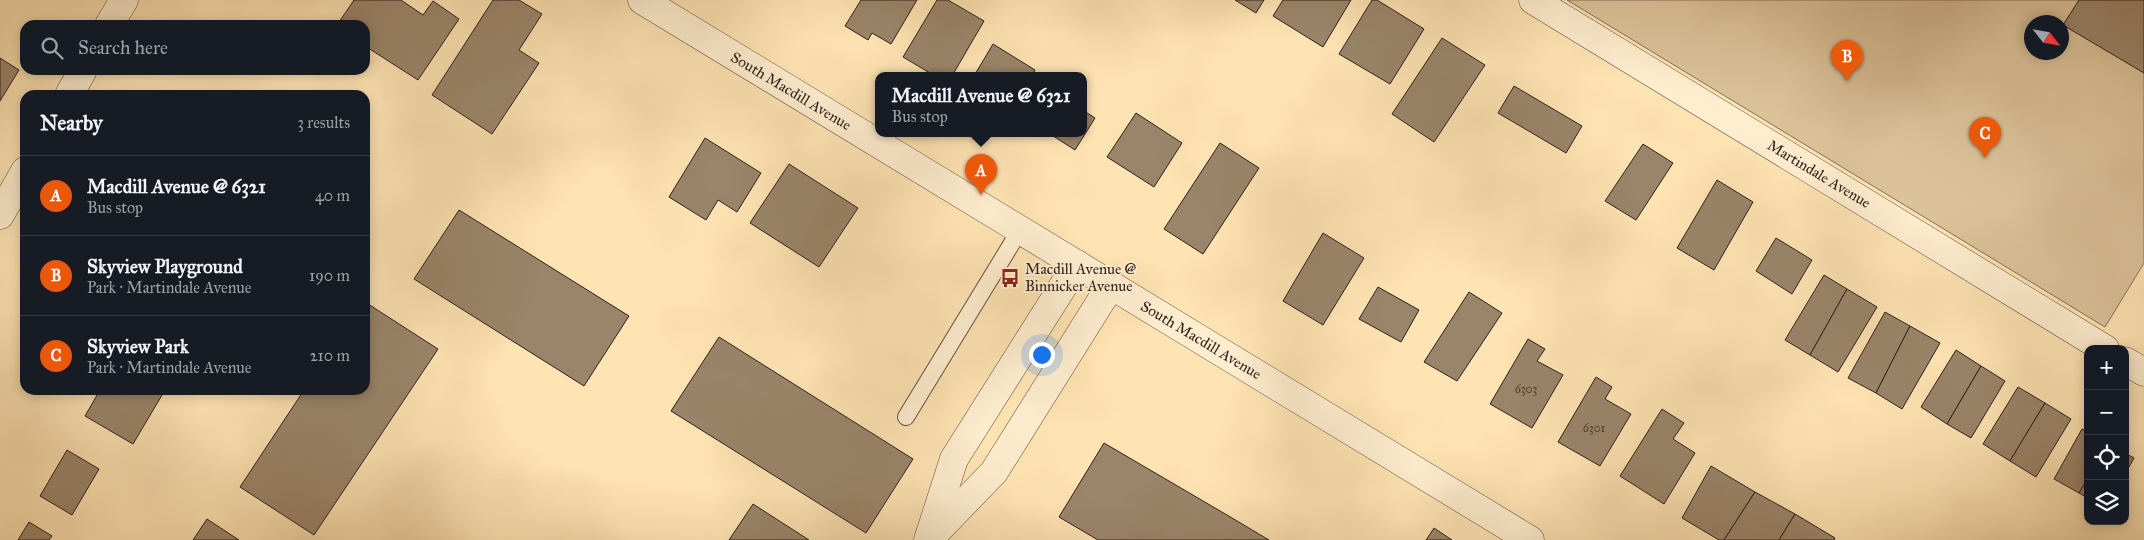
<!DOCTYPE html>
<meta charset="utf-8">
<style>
body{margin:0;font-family:"IM FELL Great Primer",serif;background:#242831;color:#f1f3f6}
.controls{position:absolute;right:15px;bottom:15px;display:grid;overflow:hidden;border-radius:10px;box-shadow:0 2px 12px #0003}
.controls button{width:45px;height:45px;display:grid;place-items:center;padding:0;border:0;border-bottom:1px solid #363941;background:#171b24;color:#f1f3f6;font:25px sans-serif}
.compass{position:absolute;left:2024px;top:15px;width:45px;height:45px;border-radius:50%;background:#171b24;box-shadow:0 2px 12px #0003;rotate:121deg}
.you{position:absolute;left:1041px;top:354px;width:18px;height:18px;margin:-12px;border:4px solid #fff;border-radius:50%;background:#1a73e8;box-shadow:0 0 0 8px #1a73e833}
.badge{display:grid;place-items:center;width:32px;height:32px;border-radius:50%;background:#ea580c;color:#fff;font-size:16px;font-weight:700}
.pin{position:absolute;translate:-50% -41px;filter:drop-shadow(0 1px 2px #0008)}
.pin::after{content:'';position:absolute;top:26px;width:18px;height:15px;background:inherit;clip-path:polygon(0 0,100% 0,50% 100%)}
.popup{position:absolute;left:875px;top:72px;width:212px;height:65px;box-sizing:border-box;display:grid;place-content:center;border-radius:10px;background:#171b24;filter:drop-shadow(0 1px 4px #0005);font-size:16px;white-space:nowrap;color:#9ea1a6}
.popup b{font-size:19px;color:#f1f3f6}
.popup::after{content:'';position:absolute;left:50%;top:100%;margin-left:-10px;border:10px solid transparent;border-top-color:#171b24}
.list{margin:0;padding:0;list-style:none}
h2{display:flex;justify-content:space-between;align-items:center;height:65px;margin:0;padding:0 20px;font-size:21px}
h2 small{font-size:16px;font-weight:400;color:#9ea1a6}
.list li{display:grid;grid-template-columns:32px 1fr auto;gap:15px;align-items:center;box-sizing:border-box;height:80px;padding:0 20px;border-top:1px solid #363941}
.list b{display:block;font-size:19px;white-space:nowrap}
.list p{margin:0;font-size:16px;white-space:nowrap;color:#9ea1a6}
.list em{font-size:16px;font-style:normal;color:#9ea1a6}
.icon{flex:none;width:28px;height:28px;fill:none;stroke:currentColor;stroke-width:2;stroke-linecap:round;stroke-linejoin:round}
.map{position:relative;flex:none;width:2144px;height:540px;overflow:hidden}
.search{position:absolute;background:#171b24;box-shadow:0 2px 12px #0003;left:20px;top:20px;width:350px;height:55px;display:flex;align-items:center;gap:12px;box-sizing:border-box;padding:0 18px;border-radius:15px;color:#9ea1a6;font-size:19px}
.panel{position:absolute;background:#171b24;box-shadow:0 2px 12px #0003;left:20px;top:90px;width:350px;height:305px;border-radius:15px}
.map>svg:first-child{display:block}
.park{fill:#dbc299;stroke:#84715a;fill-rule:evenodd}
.building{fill:#9a856a;stroke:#2e201b}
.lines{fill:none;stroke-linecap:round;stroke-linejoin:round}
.service-casing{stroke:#625141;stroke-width:18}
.minor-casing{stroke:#625141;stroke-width:29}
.tertiary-casing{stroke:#625141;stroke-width:29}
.service{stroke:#feedce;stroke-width:16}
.minor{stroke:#feedce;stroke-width:28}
.tertiary{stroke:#feedce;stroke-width:28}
.labels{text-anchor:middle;stroke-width:4;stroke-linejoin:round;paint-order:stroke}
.number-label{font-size:12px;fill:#49392f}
.street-label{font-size:15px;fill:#2e201b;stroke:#feedce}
.poi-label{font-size:15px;fill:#2e201b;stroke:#feedce;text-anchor:start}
</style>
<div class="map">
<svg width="2144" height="540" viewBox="0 0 2144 540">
<rect width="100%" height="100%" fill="#fee3b3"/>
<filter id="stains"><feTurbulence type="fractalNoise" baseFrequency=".004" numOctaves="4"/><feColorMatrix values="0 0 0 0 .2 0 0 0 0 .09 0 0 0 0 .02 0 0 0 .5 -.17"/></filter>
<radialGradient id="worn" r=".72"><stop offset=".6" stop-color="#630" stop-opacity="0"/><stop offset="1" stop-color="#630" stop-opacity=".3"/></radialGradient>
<path class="park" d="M 1567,0 L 2144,0 L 2144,263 L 2105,327 ZM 2032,22 L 2062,22 L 2062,52 L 2032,52 Z"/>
<g class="building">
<path d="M 354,0 L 401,0 L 423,15 L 433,1 L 459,19 L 418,80 L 365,46 L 365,25 L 337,25 Z"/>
<path d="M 493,0 L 519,0 L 542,14 L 519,50 L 539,63 L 492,134 L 432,95 Z"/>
<path d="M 861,0 L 917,0 L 891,44 L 872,33 L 868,40 L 845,26 Z"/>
<path d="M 937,0 L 948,0 L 984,21 L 952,76 L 935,76 L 903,57 Z"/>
<path d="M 1235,0 L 1264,0 L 1256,13 Z"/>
<path d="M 1283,0 L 1351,0 L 1323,47 L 1273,16 Z"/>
<path d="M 1372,0 L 1377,0 L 1424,29 L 1390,84 L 1339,54 Z"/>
<path d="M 2079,0 L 2144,0 L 2144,73 L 2063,25 Z"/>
<path d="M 1442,38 L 1485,65 L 1434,142 L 1392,114 Z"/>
<path d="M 993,44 L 1035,70 L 1032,76 L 974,76 Z"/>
<path d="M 0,58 L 19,70 L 0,101 Z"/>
<path d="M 1514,86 L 1582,126 L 1566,153 L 1498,113 Z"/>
<path d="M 1084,111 L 1095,118 L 1075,150 L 1050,134 L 1084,134 Z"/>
<path d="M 1136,113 L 1182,143 L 1154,187 L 1107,157 Z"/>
<path d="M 705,138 L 761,173 L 737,212 L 718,200 L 706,220 L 669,197 Z"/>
<path d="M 1220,143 L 1259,168 L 1203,254 L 1164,229 Z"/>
<path d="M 1643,144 L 1673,163 L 1636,220 L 1605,201 Z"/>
<path d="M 789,164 L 858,208 L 819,267 L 750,223 Z"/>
<path d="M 1717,180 L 1753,202 L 1714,270 L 1677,248 Z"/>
<path d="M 459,210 L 629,316 L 584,386 L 414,279 Z"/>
<path d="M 1323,233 L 1364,258 L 1323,325 L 1283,301 Z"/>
<path d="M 1776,238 L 1812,260 L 1792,294 L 1756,271 Z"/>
<path d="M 1824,275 L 1847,289 L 1810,355 L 1785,340 Z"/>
<path d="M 1378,287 L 1419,310 L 1401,342 L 1359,319 Z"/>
<path d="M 1847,289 L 1877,307 L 1838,372 L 1810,355 Z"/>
<path d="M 1469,292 L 1502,313 L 1457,381 L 1424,362 Z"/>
<path d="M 365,302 L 438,349 L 314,535 L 240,487 L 304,390 L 365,390 Z"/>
<path d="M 1885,312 L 1910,326 L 1876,393 L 1848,378 Z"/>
<path d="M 1910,326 L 1940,343 L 1902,409 L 1876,393 Z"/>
<path d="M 719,337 L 913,459 L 866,533 L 671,411 Z"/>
<path d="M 1528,339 L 1545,349 L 1537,361 L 1563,375 L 1532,428 L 1490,404 Z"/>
<path d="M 1956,350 L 1981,366 L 1947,424 L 1921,407 Z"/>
<path d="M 1981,366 L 2005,381 L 1971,438 L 1947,424 Z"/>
<path d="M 1596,377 L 1612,387 L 1605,399 L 1631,414 L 1600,466 L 1558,442 Z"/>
<path d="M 2018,387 L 2045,403 L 2010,461 L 1983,444 Z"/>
<path d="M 100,390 L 165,390 L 133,444 L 85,416 Z"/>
<path d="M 2045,403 L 2071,419 L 2036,477 L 2010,461 Z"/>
<path d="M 1662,409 L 1684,423 L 1673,439 L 1695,453 L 1664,504 L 1620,476 Z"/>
<path d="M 2082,429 L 2088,432 L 2088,478 L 2079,493 L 2054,479 Z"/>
<path d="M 1104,443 L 1227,515 L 1269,540 L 1098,540 L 1059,517 Z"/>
<path d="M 67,450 L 99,469 L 72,515 L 40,496 Z"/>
<path d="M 2125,453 L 2134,458 L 2125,474 Z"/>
<path d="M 1711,466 L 1755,492 L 1724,540 L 1719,540 L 1682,518 Z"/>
<path d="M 2088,478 L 2088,498 L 2079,493 Z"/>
<path d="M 1755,492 L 1795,514 L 1779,540 L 1724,540 Z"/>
<path d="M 753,504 L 809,540 L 729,540 Z"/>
<path d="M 1795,514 L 1835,538 L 1834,540 L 1779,540 Z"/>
<path d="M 207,519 L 239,540 L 193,540 Z"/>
<path d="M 29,522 L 52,536 L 49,540 L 18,540 Z"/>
<path d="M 1434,528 L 1452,540 L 1426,540 Z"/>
</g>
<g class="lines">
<g class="service-casing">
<path id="service" d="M 906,417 L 1020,230"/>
</g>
<g class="minor-casing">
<g id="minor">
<path d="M 1533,0 L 2105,349"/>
<path d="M 109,25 L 124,0"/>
<path d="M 69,95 L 83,70"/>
<path d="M 0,215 L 25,171"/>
<path d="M 2125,361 L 2144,372"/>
<path d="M 933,535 L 994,472 L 1111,285"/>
<path d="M 928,540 L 954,459 L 1077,264"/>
</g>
</g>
<g class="tertiary-casing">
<path id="tertiary" d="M 642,0 L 1530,540"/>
</g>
<use href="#service" class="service"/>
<use href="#minor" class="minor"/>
<use href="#tertiary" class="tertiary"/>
</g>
<defs>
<g id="bus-bare" transform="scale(1.5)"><path d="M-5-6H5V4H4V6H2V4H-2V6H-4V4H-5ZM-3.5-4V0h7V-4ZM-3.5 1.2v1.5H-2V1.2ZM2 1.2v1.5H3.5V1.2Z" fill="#8f2418" stroke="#feedce" stroke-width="2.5" paint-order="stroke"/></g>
</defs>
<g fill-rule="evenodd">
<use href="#bus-bare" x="1010" y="278"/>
</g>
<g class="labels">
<g class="number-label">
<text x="1526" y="393">6303</text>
<text x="1594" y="432">6301</text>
</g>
<g class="street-label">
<text transform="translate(791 91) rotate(31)" y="5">South Macdill Avenue</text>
<text transform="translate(1819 174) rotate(31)" y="5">Martindale Avenue</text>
<text transform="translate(1201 340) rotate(31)" y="5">South Macdill Avenue</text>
</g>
<g class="poi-label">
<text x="1025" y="274">Macdill Avenue @<tspan x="1025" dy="17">Binnicker Avenue</tspan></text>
</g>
</g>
<rect width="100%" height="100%" filter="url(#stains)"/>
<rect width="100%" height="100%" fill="url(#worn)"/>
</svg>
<div class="controls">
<button>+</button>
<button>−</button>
<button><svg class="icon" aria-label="locate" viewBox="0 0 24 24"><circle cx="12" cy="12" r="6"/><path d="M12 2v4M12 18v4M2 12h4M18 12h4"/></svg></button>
<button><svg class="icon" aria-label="layers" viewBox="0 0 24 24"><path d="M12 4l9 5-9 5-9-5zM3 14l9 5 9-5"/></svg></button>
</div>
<svg class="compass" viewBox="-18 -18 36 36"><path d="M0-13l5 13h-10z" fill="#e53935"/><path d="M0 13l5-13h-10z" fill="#9ea1a6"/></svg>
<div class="you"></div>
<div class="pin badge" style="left:981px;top:195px">A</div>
<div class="popup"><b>Macdill Avenue @ 6321</b>Bus stop</div>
<div class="pin badge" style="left:1847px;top:81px">B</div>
<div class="pin badge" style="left:1985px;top:158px">C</div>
<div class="search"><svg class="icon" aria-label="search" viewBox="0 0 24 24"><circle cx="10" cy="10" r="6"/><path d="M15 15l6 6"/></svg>Search here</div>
<section class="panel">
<h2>Nearby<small>3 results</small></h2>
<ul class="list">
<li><span class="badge">A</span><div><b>Macdill Avenue @ 6321</b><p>Bus stop</p></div><em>40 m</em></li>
<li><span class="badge">B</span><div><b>Skyview Playground</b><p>Park · Martindale Avenue</p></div><em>190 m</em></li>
<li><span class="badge">C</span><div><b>Skyview Park</b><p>Park · Martindale Avenue</p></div><em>210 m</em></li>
</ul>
</section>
</div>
